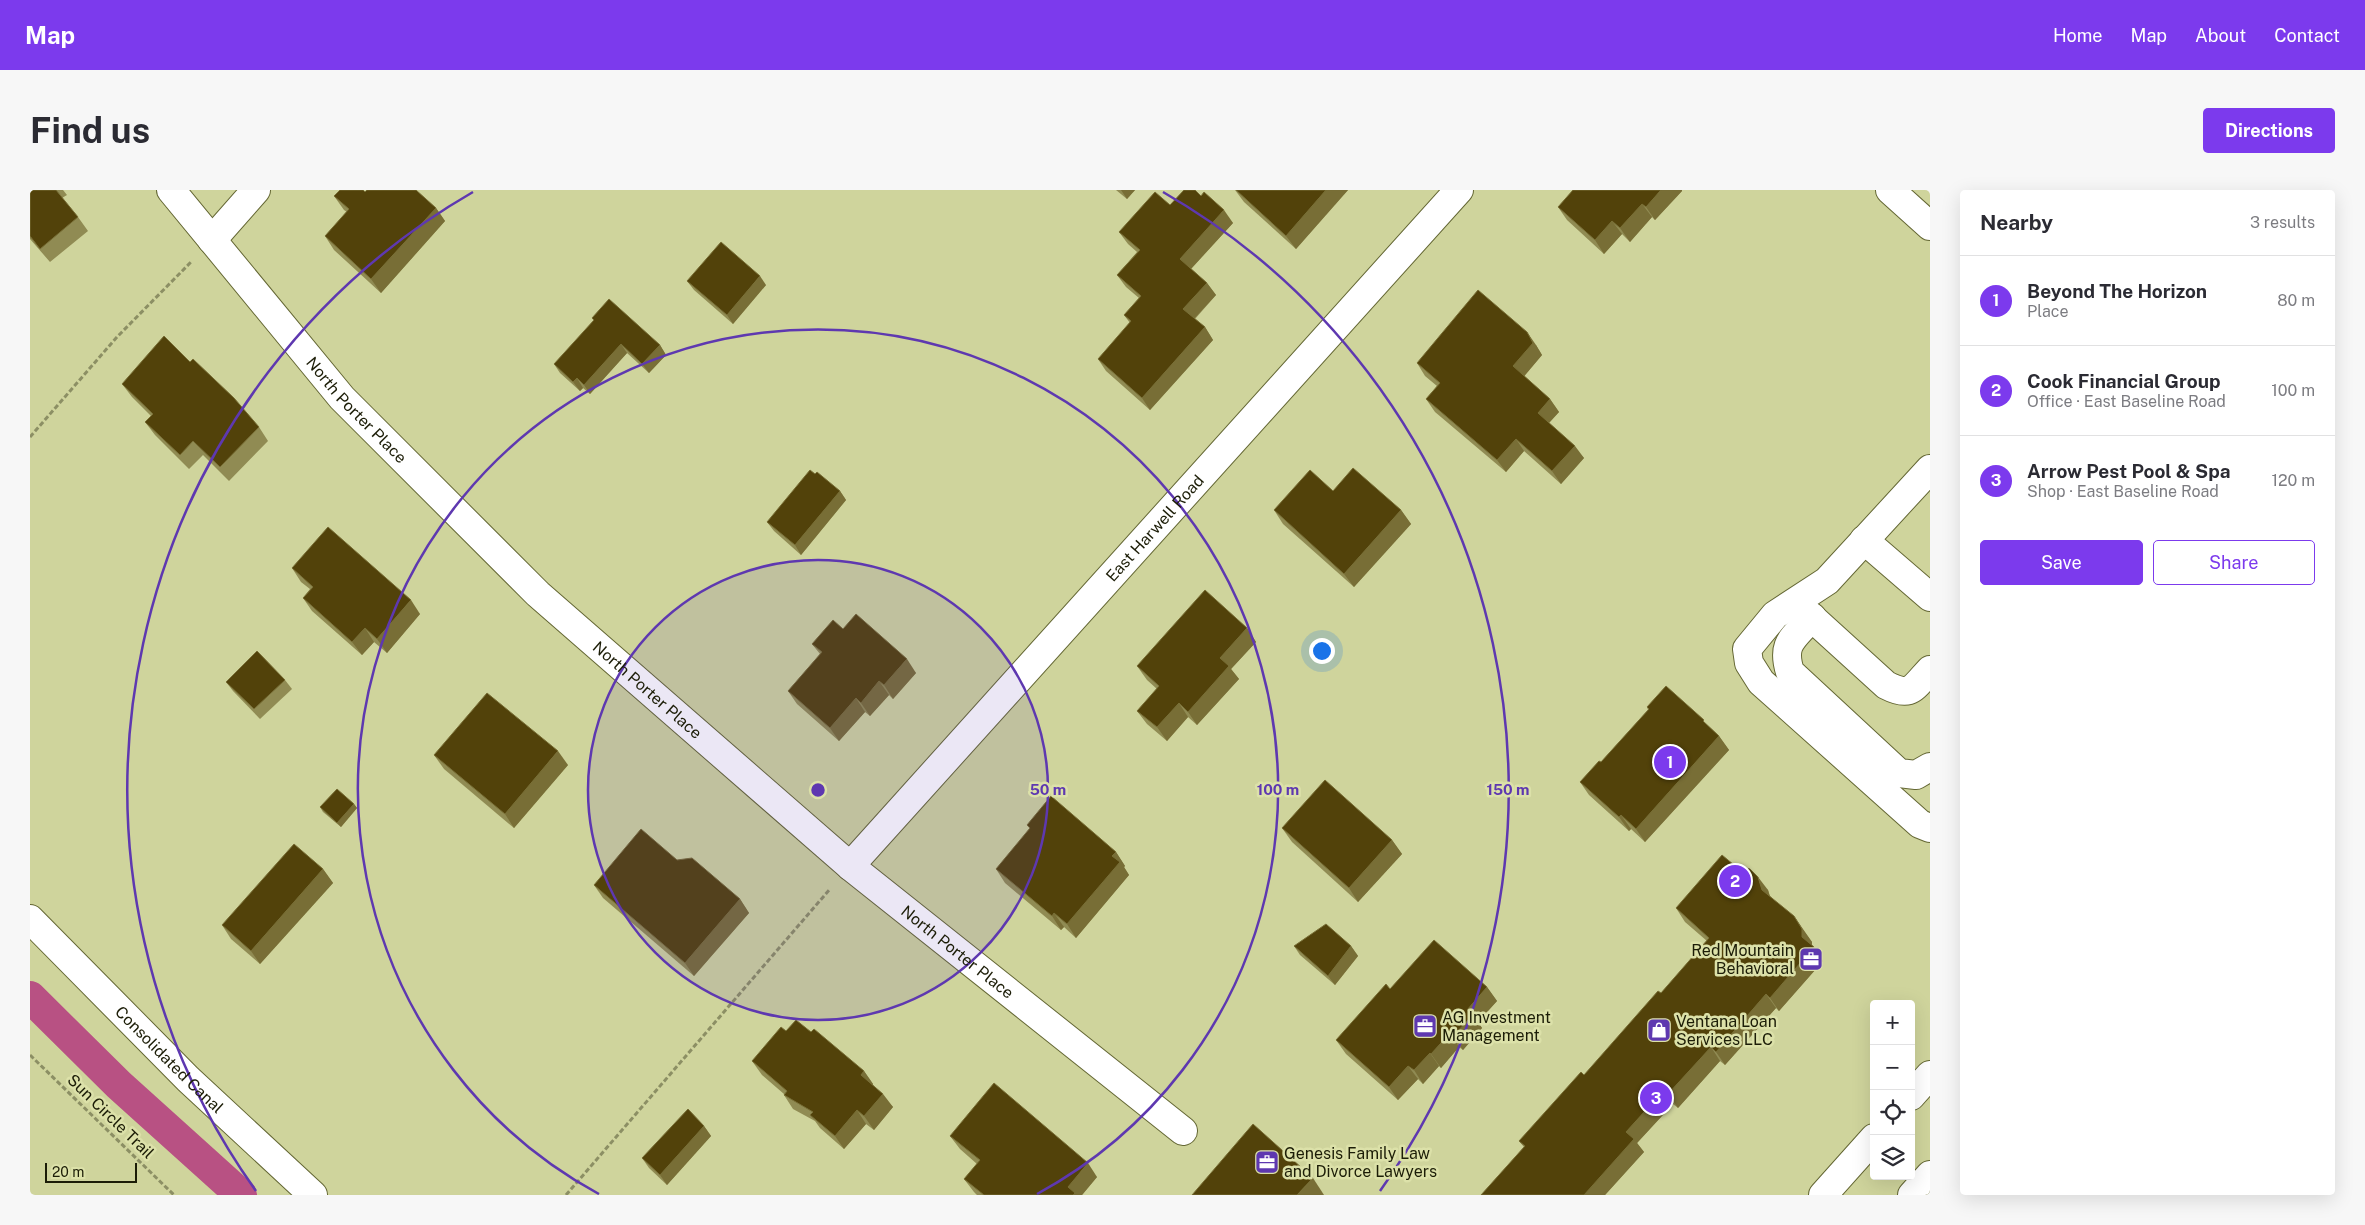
<!DOCTYPE html>
<meta charset="utf-8">
<style>
body{margin:0;font-family:"Public Sans",sans-serif;background:#f7f7f7;color:#2b2b33}
.controls{position:absolute;right:15px;bottom:15px;display:grid;overflow:hidden;border-radius:5px;box-shadow:0 5px 20px #0002}
.controls button{width:45px;height:45px;display:grid;place-items:center;padding:0;border:0;border-bottom:1px solid #e1e1e2;background:#fff;color:#2b2b33;font:25px sans-serif}
.scale{position:absolute;left:15px;bottom:12px;width:92px;box-sizing:border-box;padding-left:5px;border:2px solid #1c1d07;border-top:0;font-size:14px;line-height:18px;white-space:nowrap;color:#1c1d07;-webkit-text-stroke:4px #dce1a9;paint-order:stroke}
.you{position:absolute;left:1291px;top:460px;width:18px;height:18px;margin:-12px;border:4px solid #fff;border-radius:50%;background:#1a73e8;box-shadow:0 0 0 8px #1a73e833}
.badge{display:grid;place-items:center;width:32px;height:32px;border-radius:50%;background:#7c3aed;color:#fff;font-size:16px;font-weight:700}
.pin{position:absolute;translate:-50% -50%;border:2px solid #fff;box-shadow:0 1px 5px #0006}
.list{margin:0;padding:0;list-style:none}
h2{display:flex;justify-content:space-between;align-items:center;height:65px;margin:0;padding:0 20px;font-size:21px}
h2 small{font-size:16px;font-weight:400;color:#7c7c81}
.list li{display:grid;grid-template-columns:32px 1fr auto;gap:15px;align-items:center;box-sizing:border-box;height:90px;padding:0 20px;border-top:1px solid #e1e1e2}
.list b{display:block;font-size:19px;white-space:nowrap}
.list p{margin:0;font-size:16px;white-space:nowrap;color:#7c7c81}
.list em{font-size:16px;font-style:normal;color:#7c7c81}
.actions{display:flex;gap:10px;padding:15px 20px}
.actions a{flex:1;padding:11px 0;border:1px solid #7c3aed;border-radius:5px;text-align:center;font-size:18px;color:#7c3aed}
.actions .main{background:#7c3aed;color:#fff}
.icon{flex:none;width:28px;height:28px;fill:none;stroke:currentColor;stroke-width:2;stroke-linecap:round;stroke-linejoin:round}
.map{position:relative;flex:none;width:1900px;height:1005px;overflow:hidden;border-radius:5px}
header{display:flex;align-items:center;gap:30px;box-sizing:border-box;height:70px;padding:0 25px;background:#7c3aed;color:#fff}
header strong{font-size:24px}
nav{display:flex;gap:28px;margin-inline-start:auto;font-size:18px}
.intro{display:flex;align-items:center;justify-content:space-between;box-sizing:border-box;height:120px;padding:0 30px}
h1{margin:0;font-size:35px}
.button{padding:12px 22px;border-radius:5px;background:#7c3aed;color:#fff;font-size:18px;font-weight:700}
main{display:flex;gap:30px;padding:0 30px}
aside{flex:1;background:#fff;border-radius:5px;box-shadow:0 5px 20px #0002}
.map>svg:first-child{display:block}
.lines{fill:none;stroke-linecap:round;stroke-linejoin:round}
.canal{stroke:#b85183;stroke-width:32}
.minor-casing{stroke:#646734;stroke-width:30}
.major-casing{stroke:#646734;stroke-width:30}
.path{stroke:#8c8f64;stroke-width:3;stroke-dasharray:5 2.5;stroke-linecap:butt}
.minor{stroke:#fff;stroke-width:28}
.major{stroke:#fff;stroke-width:28}
.wall{fill:#908b53}
.shaded-wall{fill:#786e36}
.building{fill:#52420a;stroke:#786e36}
.ring{fill:none;stroke:#5e38b0;stroke-width:2.5}
.labels{text-anchor:middle;stroke-width:5;stroke-linejoin:round;paint-order:stroke}
.street-label{font-size:16px;fill:#1c1d07;stroke:#dce1a9}
.poi-label{font-size:16px;fill:#1c1d07;stroke:#dce1a9;text-anchor:start}
.centre{fill:#5e38b0;stroke:#dce1a9;stroke-width:2.5}
.ring-label{font-size:15px;text-anchor:middle;font-weight:bold;fill:#5e38b0;stroke:#dce1a9;stroke-width:5;stroke-linejoin:round;paint-order:stroke}
</style>
<header>
<strong>Map</strong>
<nav><a>Home</a><a>Map</a><a>About</a><a>Contact</a></nav>
</header>
<div class="intro"><h1>Find us</h1><a class="button">Directions</a></div>
<main>
<div class="map">
<svg width="1900" height="1005" viewBox="0 0 1900 1005">
<rect width="100%" height="100%" fill="#cfd49c"/>
<g class="lines">
<path class="canal" d="M 0,807 L 89,895 L 211,1005"/>
<g class="minor-casing">
<g id="minor">
<path id="s1" d="M 141,0 L 312,208 L 508,404 L 820,676 L 1153,941"/>
<path d="M 182,50 L 226,0"/>
<path d="M 1900,279 L 1797,391 L 1745,425 L 1717,459 L 1719,473 L 1731,492 L 1890,634 L 1900,638"/>
<path d="M 1834,350 L 1900,407"/>
<path d="M 1768,415 L 1856,495 C 1881,508 1883,498 1900,480"/>
<path d="M 1782,427 C 1763,449 1751,453 1760,482 L 1869,583 L 1886,585 L 1900,577"/>
<path id="s2" d="M 820,676 L 1429,0"/>
<path id="s3" d="M 0,729 L 158,889 L 283,1005"/>
</g>
</g>
<g class="major-casing">
<g id="major">
<path d="M 1860,0 L 1900,36"/>
<path d="M 1881,906 L 1900,885"/>
<path d="M 1793,1005 L 1844,948"/>
<path d="M 1882,1005 L 1900,985"/>
</g>
</g>
<g class="path">
<path d="M 0,247 L 87,147 L 162,71"/>
<path d="M 0,865 L 144,1005"/>
<path d="M 536,1005 L 800,699"/>
</g>
<use href="#minor" class="minor"/>
<use href="#major" class="major"/>
</g>
<g class="wall">
<path d="M 0,0 L 33,0 L 37,5 L 32,8 L 48,27 L 58,41 L 20,72 L 0,49 Z"/>
<path d="M 1086,0 L 1105,0 L 1097,9 Z"/>
<path d="M 1205,0 L 1318,0 L 1266,59 L 1214,12 Z"/>
<path d="M 1652,1 L 1625,30 L 1622,27 L 1600,52 L 1592,44 L 1574,64 L 1537,30 L 1528,17 Z"/>
<path d="M 335,2 L 406,18 L 415,31 L 351,103 L 304,60 L 295,46 L 317,22 L 314,20 L 304,6 Z"/>
<path d="M 1171,6 L 1203,33 L 1161,79 L 1177,93 L 1186,105 L 1165,129 L 1175,137 L 1183,150 L 1120,220 L 1076,181 L 1068,169 L 1100,133 L 1094,125 L 1109,108 L 1096,97 L 1087,85 L 1107,62 L 1098,54 L 1089,42 L 1140,15 Z"/>
<path d="M 657,91 L 736,95 L 703,134 L 664,100 Z"/>
<path d="M 562,128 L 630,155 L 636,165 L 619,183 L 597,163 L 560,204 L 553,198 L 550,201 L 530,183 L 524,174 L 564,131 Z"/>
<path d="M 1506,155 L 1512,165 L 1494,186 L 1520,209 L 1529,222 L 1519,233 L 1554,268 L 1531,294 L 1494,261 L 1476,282 L 1405,222 L 1396,209 L 1407,196 L 1395,186 L 1387,173 Z"/>
<path d="M 92,194 L 229,237 L 238,251 L 199,291 L 173,265 L 159,279 L 125,245 L 115,232 L 121,226 L 102,207 Z"/>
<path d="M 810,301 L 816,310 L 771,365 L 744,341 L 737,332 Z"/>
<path d="M 1303,301 L 1371,320 L 1381,334 L 1324,397 L 1253,334 L 1244,320 Z"/>
<path d="M 262,378 L 390,424 L 357,463 L 344,452 L 332,465 L 282,421 L 273,408 L 280,399 L 271,392 Z"/>
<path d="M 1217,438 L 1226,452 L 1201,479 L 1209,489 L 1167,535 L 1158,527 L 1137,551 L 1117,534 L 1107,521 L 1127,499 L 1117,490 L 1107,476 Z"/>
<path d="M 813,439 L 886,483 L 863,509 L 859,505 L 840,526 L 835,522 L 809,551 L 767,514 L 758,501 L 790,464 L 782,454 Z"/>
<path d="M 255,490 L 262,499 L 230,529 L 203,501 L 196,492 Z"/>
<path d="M 1617,517 L 1678,536 L 1689,546 L 1699,560 L 1615,652 L 1601,639 L 1599,641 L 1559,605 L 1550,592 L 1571,572 L 1618,520 Z"/>
<path d="M 404,565 L 538,575 L 484,638 L 414,579 Z"/>
<path d="M 324,614 L 327,618 L 311,637 L 293,622 L 290,617 Z"/>
<path d="M 997,635 L 1086,662 L 1095,676 L 1094,677 L 1099,685 L 1046,748 L 1034,737 L 1031,740 L 975,693 L 966,679 L 1000,639 Z"/>
<path d="M 1252,638 L 1362,650 L 1372,664 L 1328,712 L 1262,652 Z"/>
<path d="M 647,670 L 710,709 L 719,723 L 664,786 L 573,708 L 564,695 Z"/>
<path d="M 1704,675 L 1738,700 L 1740,706 L 1773,740 L 1782,752 L 1782,755 L 1793,771 L 1749,821 L 1746,818 L 1695,875 L 1690,871 L 1648,918 L 1643,914 L 1607,953 L 1614,962 L 1575,1005 L 1451,1005 L 1494,957 L 1489,951 L 1554,885 L 1631,803 L 1677,751 L 1655,732 L 1646,718 Z"/>
<path d="M 293,679 L 303,693 L 230,774 L 201,749 L 192,735 Z"/>
<path d="M 1264,756 L 1321,756 L 1328,766 L 1305,795 L 1270,765 Z"/>
<path d="M 1457,797 L 1467,811 L 1448,832 L 1452,838 L 1433,860 L 1429,857 L 1411,878 L 1409,876 L 1393,894 L 1388,889 L 1368,910 L 1316,864 L 1306,850 L 1360,799 Z"/>
<path d="M 756,841 L 781,842 L 834,881 L 843,894 L 843,895 L 863,917 L 844,940 L 836,934 L 814,959 L 790,938 L 785,931 L 763,919 L 754,905 L 754,904 L 732,885 L 722,871 Z"/>
<path d="M 674,936 L 681,946 L 637,995 L 619,978 L 612,968 Z"/>
<path d="M 920,946 L 1067,987 L 1052,1005 L 947,1005 L 944,1002 L 934,989 L 947,974 L 930,959 Z"/>
</g>
<g class="shaded-wall">
<path d="M 1091,0 L 1105,0 L 1097,9 Z"/>
<path d="M 1296,0 L 1318,0 L 1266,59 L 1256,46 Z"/>
<path d="M 1631,0 L 1652,0 L 1652,1 L 1625,30 L 1616,17 Z"/>
<path d="M 1612,14 L 1622,27 L 1600,52 L 1590,38 Z"/>
<path d="M 406,18 L 415,31 L 351,103 L 341,89 Z"/>
<path d="M 1194,20 L 1203,33 L 1159,81 L 1150,69 Z"/>
<path d="M 1582,31 L 1592,44 L 1574,64 L 1565,50 Z"/>
<path d="M 730,86 L 736,95 L 703,134 L 697,125 Z"/>
<path d="M 1177,93 L 1186,105 L 1162,131 L 1153,119 Z"/>
<path d="M 1175,137 L 1183,150 L 1120,220 L 1112,208 Z"/>
<path d="M 1497,142 L 1506,155 L 1512,165 L 1492,189 L 1483,176 Z"/>
<path d="M 591,154 L 597,163 L 560,204 L 554,195 Z"/>
<path d="M 630,155 L 636,165 L 619,183 L 612,174 Z"/>
<path d="M 547,188 L 553,198 L 550,201 L 543,192 Z"/>
<path d="M 1520,209 L 1529,222 L 1517,235 L 1508,223 Z"/>
<path d="M 1486,249 L 1494,261 L 1476,282 L 1467,270 Z"/>
<path d="M 1545,256 L 1554,268 L 1531,294 L 1522,281 Z"/>
<path d="M 810,301 L 816,310 L 771,365 L 765,355 Z"/>
<path d="M 1371,320 L 1381,334 L 1324,397 L 1314,384 Z"/>
<path d="M 381,410 L 390,424 L 357,463 L 347,449 Z"/>
<path d="M 335,438 L 344,452 L 332,465 L 322,452 Z"/>
<path d="M 1217,438 L 1226,452 L 1201,479 L 1209,489 L 1167,535 L 1158,522 L 1190,468 Z"/>
<path d="M 877,469 L 886,483 L 863,509 L 854,495 Z"/>
<path d="M 849,491 L 859,505 L 840,526 L 831,513 Z"/>
<path d="M 826,508 L 835,522 L 809,551 L 800,538 Z"/>
<path d="M 1149,513 L 1158,527 L 1137,551 L 1127,537 Z"/>
<path d="M 1689,546 L 1699,560 L 1615,652 L 1606,639 Z"/>
<path d="M 528,561 L 538,575 L 484,638 L 475,624 Z"/>
<path d="M 324,614 L 327,618 L 311,637 L 307,633 Z"/>
<path d="M 1591,625 L 1601,639 L 1599,641 L 1589,627 Z"/>
<path d="M 1362,650 L 1372,664 L 1328,712 L 1319,698 Z"/>
<path d="M 1086,662 L 1095,676 L 1094,677 L 1099,685 L 1046,748 L 1037,734 L 1082,666 Z"/>
<path d="M 293,679 L 303,693 L 230,774 L 221,761 Z"/>
<path d="M 1728,687 L 1738,700 L 1742,714 L 1732,700 Z"/>
<path d="M 710,709 L 719,723 L 664,786 L 655,773 Z"/>
<path d="M 1024,723 L 1034,737 L 1031,740 L 1022,726 Z"/>
<path d="M 1764,726 L 1782,752 L 1782,759 L 1784,757 L 1793,771 L 1749,821 L 1740,808 L 1772,747 Z"/>
<path d="M 1321,756 L 1328,766 L 1305,795 L 1298,786 Z"/>
<path d="M 1457,797 L 1467,811 L 1448,832 L 1452,838 L 1433,860 L 1423,846 L 1437,820 Z"/>
<path d="M 1736,804 L 1746,818 L 1695,875 L 1686,862 Z"/>
<path d="M 1420,843 L 1429,857 L 1411,878 L 1401,864 Z"/>
<path d="M 1681,857 L 1690,871 L 1648,918 L 1638,904 Z"/>
<path d="M 1400,863 L 1409,876 L 1393,894 L 1384,880 Z"/>
<path d="M 1378,876 L 1388,889 L 1368,910 L 1359,897 Z"/>
<path d="M 834,881 L 843,894 L 840,898 L 831,885 Z"/>
<path d="M 1634,900 L 1643,914 L 1607,953 L 1614,962 L 1575,1005 L 1554,1005 L 1596,942 Z"/>
<path d="M 853,904 L 863,917 L 844,940 L 834,926 Z"/>
<path d="M 827,920 L 836,934 L 814,959 L 805,946 Z"/>
<path d="M 674,936 L 681,946 L 637,995 L 630,985 Z"/>
<path d="M 1058,973 L 1067,987 L 1052,1005 L 1043,1005 L 1038,997 Z"/>
<path d="M 1283,988 L 1294,1005 L 1267,1005 Z"/>
</g>
<g class="building">
<path d="M 0,0 L 26,0 L 48,27 L 10,59 L 0,46 Z"/>
<path d="M 310,0 L 333,0 L 335,2 L 337,0 L 386,0 L 406,18 L 341,89 L 295,46 L 319,19 L 304,6 Z"/>
<path d="M 1154,0 L 1165,0 L 1171,6 L 1174,2 L 1194,20 L 1150,69 L 1177,93 L 1153,119 L 1175,137 L 1112,208 L 1068,169 L 1101,131 L 1094,125 L 1111,106 L 1087,85 L 1110,60 L 1089,42 L 1125,2 L 1140,15 Z"/>
<path d="M 1206,0 L 1296,0 L 1256,46 Z"/>
<path d="M 1543,0 L 1631,0 L 1616,17 L 1612,14 L 1590,38 L 1582,31 L 1565,50 L 1528,17 Z"/>
<path d="M 691,52 L 730,86 L 697,125 L 657,91 Z"/>
<path d="M 1448,100 L 1497,142 L 1503,153 L 1483,176 L 1520,209 L 1508,223 L 1545,256 L 1522,281 L 1486,249 L 1467,270 L 1396,209 L 1410,193 L 1387,173 Z"/>
<path d="M 579,109 L 630,155 L 612,174 L 591,154 L 554,195 L 547,188 L 543,192 L 524,174 L 564,130 L 562,128 Z"/>
<path d="M 134,146 L 160,172 L 163,169 L 204,208 L 229,237 L 190,277 L 163,251 L 150,265 L 115,232 L 123,224 L 92,194 Z"/>
<path d="M 1323,278 L 1371,320 L 1314,384 L 1244,320 L 1280,280 L 1303,301 Z"/>
<path d="M 780,280 L 785,284 L 787,282 L 810,301 L 765,355 L 737,332 Z"/>
<path d="M 298,337 L 381,410 L 347,449 L 335,438 L 322,452 L 273,408 L 283,397 L 262,378 Z"/>
<path d="M 1175,400 L 1217,438 L 1190,468 L 1199,476 L 1158,522 L 1149,513 L 1127,537 L 1107,521 L 1129,496 L 1107,476 Z"/>
<path d="M 826,424 L 877,469 L 854,495 L 849,491 L 831,513 L 826,508 L 800,538 L 758,501 L 792,462 L 782,454 L 803,430 L 813,439 Z"/>
<path d="M 227,461 L 255,490 L 224,519 L 196,492 Z"/>
<path d="M 1636,496 L 1674,530 L 1673,531 L 1689,546 L 1606,639 L 1591,625 L 1589,627 L 1550,592 L 1569,571 L 1571,572 L 1619,519 L 1617,517 Z"/>
<path d="M 457,503 L 528,561 L 475,624 L 404,565 Z"/>
<path d="M 1295,590 L 1362,650 L 1319,698 L 1252,638 Z"/>
<path d="M 307,599 L 324,614 L 307,633 L 290,617 Z"/>
<path d="M 1021,606 L 1086,662 L 1082,666 L 1090,672 L 1037,734 L 1024,723 L 1022,726 L 966,679 L 1000,638 L 997,635 Z"/>
<path d="M 611,639 L 647,670 L 662,668 L 710,709 L 655,773 L 564,695 Z"/>
<path d="M 264,654 L 293,679 L 221,761 L 192,735 Z"/>
<path d="M 1692,665 L 1704,675 L 1720,679 L 1728,687 L 1732,700 L 1764,726 L 1772,739 L 1772,747 L 1784,757 L 1740,808 L 1736,804 L 1686,862 L 1681,857 L 1638,904 L 1634,900 L 1596,942 L 1604,949 L 1554,1005 L 1451,1005 L 1495,956 L 1489,951 L 1551,882 L 1554,885 L 1628,801 L 1631,803 L 1679,748 L 1646,718 Z"/>
<path d="M 1296,734 L 1321,756 L 1298,786 L 1264,756 Z"/>
<path d="M 1404,750 L 1457,797 L 1437,820 L 1443,825 L 1423,846 L 1420,843 L 1401,864 L 1400,863 L 1384,880 L 1378,876 L 1359,897 L 1306,850 L 1356,794 L 1360,799 Z"/>
<path d="M 766,830 L 781,842 L 784,839 L 834,881 L 831,885 L 853,904 L 834,926 L 827,920 L 805,946 L 780,925 L 783,922 L 754,905 L 757,901 L 722,871 L 751,837 L 756,841 Z"/>
<path d="M 964,893 L 1058,973 L 1038,997 L 1045,1003 L 1043,1005 L 954,1005 L 934,989 L 950,970 L 920,946 Z"/>
<path d="M 658,919 L 674,936 L 630,985 L 612,968 Z"/>
<path d="M 1223,934 L 1283,988 L 1267,1005 L 1162,1005 Z"/>
</g>
<circle cx="788" cy="600" r="230" fill="#5e38b0" fill-opacity=".12"/>
<g class="ring">
<circle cx="788" cy="600" r="230"/>
<path d="M569 1004A460 460 0 1 1 1007 1004"/>
<path d="M226 1001A690 690 0 0 1 443 2M1133 2A690 690 0 0 1 1350 1001"/>
</g>
<defs>
<g id="office-square" transform="scale(1.25)"><rect x="-9" y="-9" width="18" height="18" rx="4" fill="#5e38b0" stroke="#dce1a9"/><path d="M-6-3h4V-5.5h4V-3h4V5H-6ZM-1-4.5V-3h2v-1.5ZM-6 0V1H6V0Z" fill="#fff"/></g>
<g id="shop-square" transform="scale(1.25)"><rect x="-9" y="-9" width="18" height="18" rx="4" fill="#5e38b0" stroke="#dce1a9"/><path d="M-5-2.5h2.3a2.7 3.5 0 0 1 5.4 0H5L5.5 6h-11ZM-1.5-2.5h3a1.5 2.3 0 0 0-3 0Z" fill="#fff"/></g>
</defs>
<g fill-rule="evenodd">
<use href="#office-square" x="1781" y="769"/>
<use href="#office-square" x="1395" y="836"/>
<use href="#shop-square" x="1629" y="840"/>
<use href="#office-square" x="1237" y="972"/>
</g>
<g class="labels">
<g class="street-label">
<text dy="6" stroke="none"><textPath href="#s1" startOffset="288">North Porter Place</textPath></text>
<text dy="6" stroke="none"><textPath href="#s2" startOffset="455">East Harwell Road</textPath></text>
<text dy="6" stroke="none"><textPath href="#s1" startOffset="692">North Porter Place</textPath></text>
<text dy="6" stroke="none"><textPath href="#s1" startOffset="1098">North Porter Place</textPath></text>
<text dy="6" stroke="none"><textPath href="#s3" startOffset="198">Consolidated Canal</textPath></text>
<text transform="translate(81 926) rotate(44)" y="6">Sun Circle Trail</text>
</g>
<g class="poi-label">
<text x="1764" y="766" text-anchor="end">Red Mountain<tspan x="1764" dy="18">Behavioral</tspan></text>
<text x="1412" y="833">AG Investment<tspan x="1412" dy="18">Management</tspan></text>
<text x="1646" y="837">Ventana Loan<tspan x="1646" dy="18">Services LLC</tspan></text>
<text x="1254" y="969">Genesis Family Law<tspan x="1254" dy="18">and Divorce Lawyers</tspan></text>
</g>
</g>
<circle cx="788" cy="600" r="8" class="centre"/>
<g class="ring-label">
<text x="1018" y="605">50 m</text>
<text x="1248" y="605">100 m</text>
<text x="1478" y="605">150 m</text>
</g>
</svg>
<div class="controls">
<button>+</button>
<button>−</button>
<button><svg class="icon" aria-label="locate" viewBox="0 0 24 24"><circle cx="12" cy="12" r="6"/><path d="M12 2v4M12 18v4M2 12h4M18 12h4"/></svg></button>
<button><svg class="icon" aria-label="layers" viewBox="0 0 24 24"><path d="M12 4l9 5-9 5-9-5zM3 14l9 5 9-5"/></svg></button>
</div>
<div class="scale">20 m</div>
<div class="you"></div>
<div class="pin badge" style="left:1640px;top:572px">1</div>
<div class="pin badge" style="left:1705px;top:691px">2</div>
<div class="pin badge" style="left:1626px;top:908px">3</div>
</div>
<aside>
<h2>Nearby<small>3 results</small></h2>
<ul class="list">
<li><span class="badge">1</span><div><b>Beyond The Horizon</b><p>Place</p></div><em>80 m</em></li>
<li><span class="badge">2</span><div><b>Cook Financial Group</b><p>Office · East Baseline Road</p></div><em>100 m</em></li>
<li><span class="badge">3</span><div><b>Arrow Pest Pool &amp; Spa</b><p>Shop · East Baseline Road</p></div><em>120 m</em></li>
</ul>
<div class="actions"><a class="main">Save</a><a>Share</a></div>
</aside>
</main>
